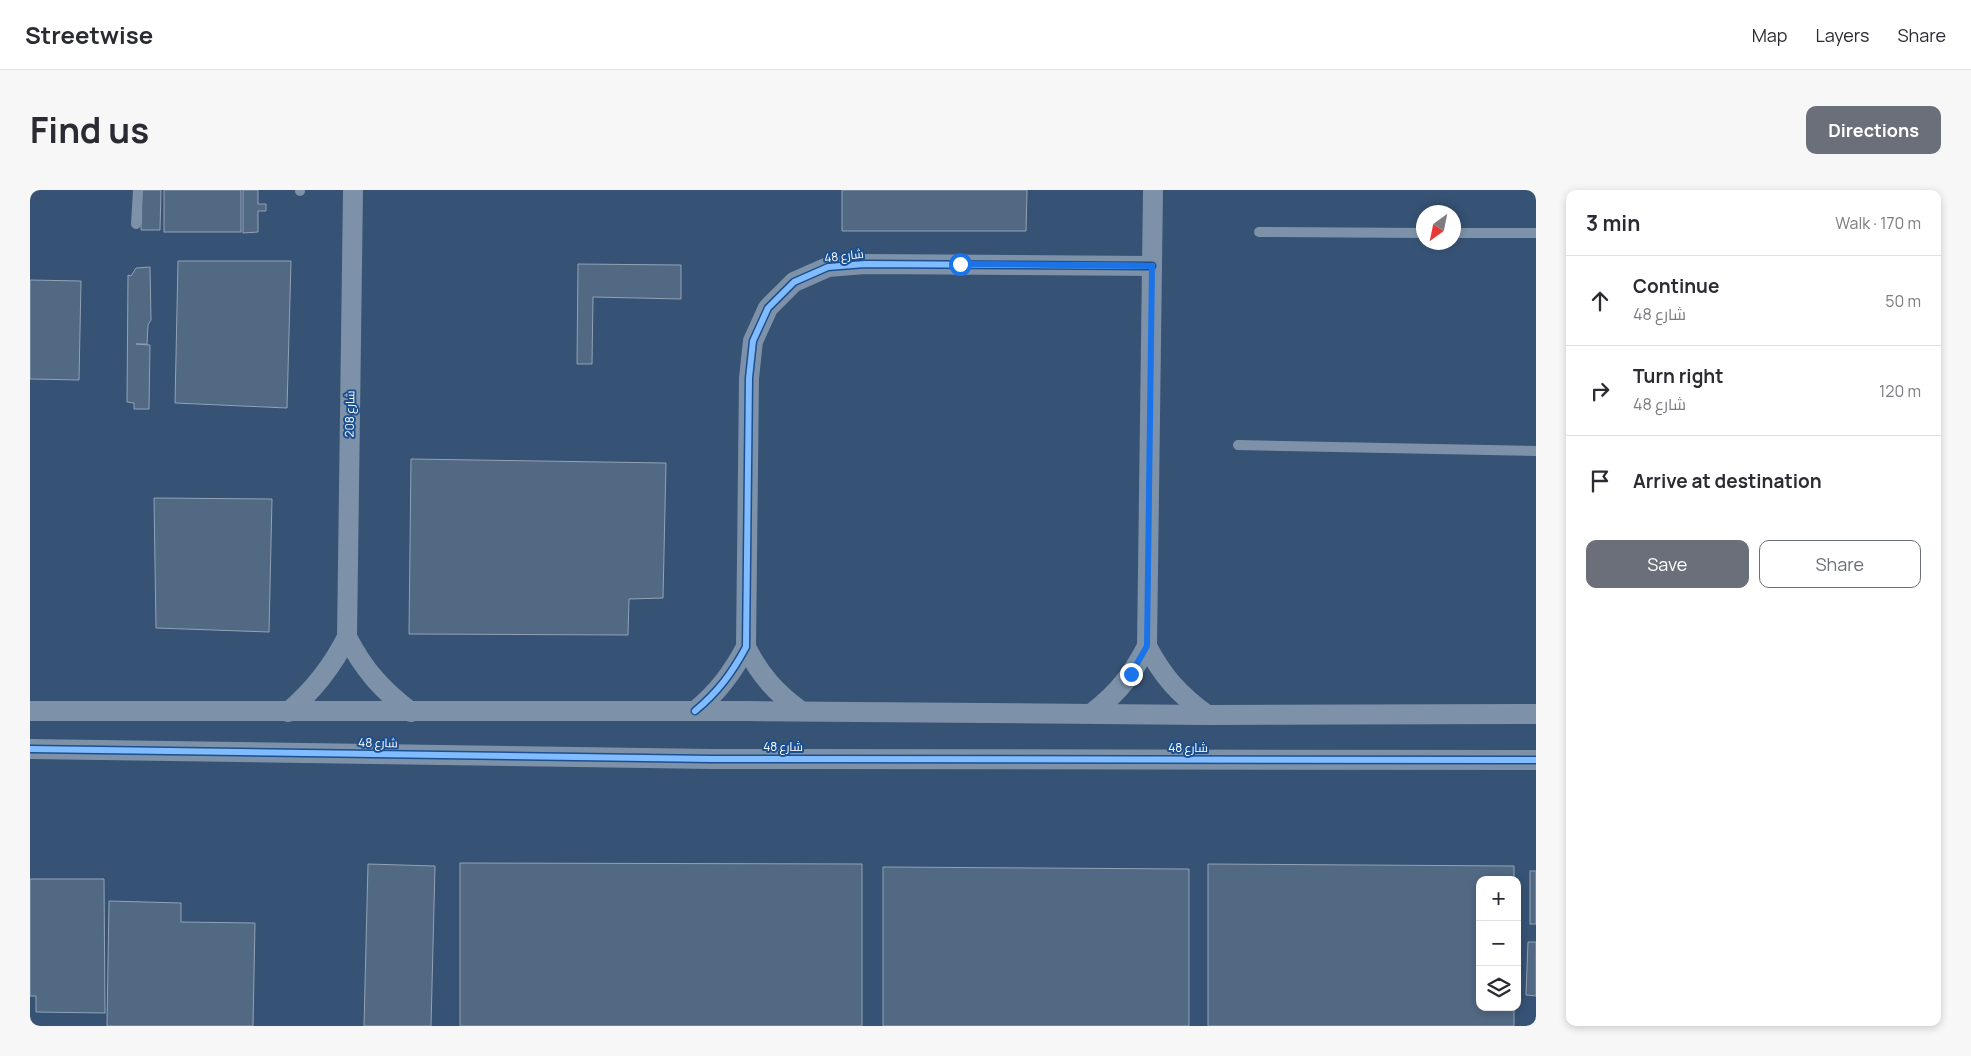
<!DOCTYPE html>
<meta charset="utf-8">
<style>
body{margin:0;font-family:Manrope,Cairo,sans-serif;background:#f7f7f7;color:#2b2b33}
.controls{position:absolute;right:15px;bottom:15px;display:grid;overflow:hidden;border-radius:10px;box-shadow:0 2px 8px #0003}
.controls button{width:45px;height:45px;display:grid;place-items:center;padding:0;border:0;border-bottom:1px solid #e1e1e2;background:#fff;color:#2b2b33;font:25px sans-serif}
.compass{position:absolute;left:1386px;top:15px;width:45px;height:45px;border-radius:50%;background:#fff;box-shadow:0 2px 8px #0003;rotate:213deg}
.stop{position:absolute;width:15px;height:15px;margin:-11px;border:4px solid #1a73e8;border-radius:50%;background:#fff}
.stop.end{background:#1a73e8;border-color:#fff;box-shadow:0 1px 5px #0008}
.list{margin:0;padding:0;list-style:none}
h2{display:flex;justify-content:space-between;align-items:center;height:65px;margin:0;padding:0 20px;font-size:21px}
h2 small{font-size:16px;font-weight:400;color:#7c7c81}
.list li{display:grid;grid-template-columns:32px 1fr auto;gap:15px;align-items:center;box-sizing:border-box;height:90px;padding:0 20px;border-top:1px solid #e1e1e2}
.list b{display:block;font-size:19px;white-space:nowrap}
.list p{margin:0;font-size:16px;white-space:nowrap;color:#7c7c81}
.list em{font-size:16px;font-style:normal;color:#7c7c81}
.actions{display:flex;gap:10px;padding:15px 20px}
.actions a{flex:1;padding:11px 0;border:1px solid #6b6f79;border-radius:10px;text-align:center;font-size:18px;color:#6b6f79}
.actions .main{background:#6b6f79;color:#fff}
.icon{flex:none;width:28px;height:28px;fill:none;stroke:currentColor;stroke-width:2;stroke-linecap:round;stroke-linejoin:round}
.map{position:relative;flex:none;width:1506px;height:836px;overflow:hidden;border-radius:10px}
header{display:flex;align-items:center;gap:30px;box-sizing:border-box;height:70px;padding:0 25px;background:#fff;border-bottom:1px solid #e1e1e2}
header strong{font-size:24px}
nav{display:flex;gap:28px;margin-inline-start:auto;font-size:18px}
.intro{display:flex;align-items:center;justify-content:space-between;box-sizing:border-box;height:120px;padding:0 30px}
h1{margin:0;font-size:35px}
.button{padding:12px 22px;border-radius:10px;background:#6b6f79;color:#fff;font-size:18px;font-weight:700}
main{display:flex;gap:30px;padding:0 30px}
aside{flex:1;background:#fff;border-radius:10px;box-shadow:0 2px 8px #0003}
.map>svg:first-child{display:block}
.building{fill:#526984;stroke:#92a2b6}
.lines{fill:none;stroke-linecap:round;stroke-linejoin:round}
.service{stroke:#7d92a8;stroke-width:10}
.minor{stroke:#7d92a8;stroke-width:20}
.cycleway-casing{stroke:#1b4f8f;stroke-width:9}
.cycleway{stroke:#80bcff;stroke-width:6}
.route{stroke:#1a73e8;stroke-width:6}
.labels{text-anchor:middle;stroke-width:4;stroke-linejoin:round;paint-order:stroke}
.street-label{font-size:12px;fill:#fff;stroke:#1b4f8f}
</style>
<header>
<strong>Streetwise</strong>
<nav><a>Map</a><a>Layers</a><a>Share</a></nav>
</header>
<div class="intro"><h1>Find us</h1><a class="button">Directions</a></div>
<main>
<div class="map">
<svg width="1506" height="836" viewBox="0 0 1506 836">
<rect width="100%" height="100%" fill="#365274"/>
<g class="building">
<path d="M 112,0 L 131,0 L 130,40 L 111,40 Z"/>
<rect x="134" y="0" width="77" height="42"/>
<path d="M 213,0 L 228,0 L 228,14 L 236,14 L 236,21 L 228,21 L 228,42 L 213,43 Z"/>
<path d="M 812,0 L 997,0 L 996,41 L 812,41 Z"/>
<path d="M 148,71 L 261,71 L 257,218 L 145,213 Z"/>
<path d="M 548,74 L 651,75 L 651,109 L 563,107 L 562,174 L 547,174 Z"/>
<path d="M 120,77 L 121,130 L 118,135 L 117,154 L 106,154 L 120,155 L 119,219 L 104,219 L 104,213 L 97,212 L 98,85 L 101,86 L 106,78 Z"/>
<path d="M 0,90 L 51,91 L 49,190 L 0,189 Z"/>
<path d="M 381,269 L 636,273 L 633,408 L 599,409 L 598,445 L 379,444 Z"/>
<path d="M 124,308 L 242,309 L 239,442 L 126,438 Z"/>
<path d="M 430,673 L 832,674 L 832,836 L 430,836 Z"/>
<path d="M 338,674 L 405,676 L 401,836 L 334,836 Z"/>
<path d="M 1178,674 L 1484,676 L 1484,690 L 1450,690 L 1450,817 L 1484,817 L 1484,836 L 1178,836 Z"/>
<path d="M 853,677 L 1159,679 L 1159,836 L 853,836 Z"/>
<rect x="1500" y="681" width="6" height="53"/>
<path d="M 0,689 L 74,689 L 75,823 L 6,822 L 6,806 L 0,806 Z"/>
<path d="M 79,711 L 151,713 L 151,732 L 225,733 L 223,836 L 77,836 Z"/>
<path d="M 1498,752 L 1506,752 L 1506,806 L 1496,805 Z"/>
</g>
<g class="lines">
<g class="service">
<path d="M 270,1 L 270,0"/>
<path d="M 106,34 L 108,0"/>
<path d="M 1229,42 L 1394,43"/>
<path d="M 1424,43 L 1506,43"/>
<path d="M 1208,255 L 1506,261"/>
</g>
<g class="minor">
<path d="M 317,447 C 334,480 352,500 381,522"/>
<path d="M 1117,456 C 1133,487 1149,504 1177,525"/>
<path d="M 716,457 C 730,485 746,503 771,521"/>
<path d="M 0,521 L 716,521 L 1177,525 L 1506,524"/>
<path d="M 665,521 C 688,502 702,483 716,457 L 719,188 L 723,151 L 738,118 L 764,92 L 798,77 L 835,74 L 1122,76"/>
<path d="M 258,522 C 284,500 302,477 317,447 L 323,0"/>
<path d="M 1062,523 C 1088,503 1102,485 1117,456 L 1123,0"/>
<path d="M 0,559 L 682,569 L 1506,570"/>
</g>
<g class="cycleway-casing">
<g id="cycleway">
<path d="M 665,521 C 688,502 702,483 716,457 L 719,188 L 723,151 L 738,118 L 764,92 L 798,77 L 835,74 L 1122,76"/>
<path d="M 0,559 L 682,569 L 1506,570"/>
</g>
</g>
<use href="#cycleway" class="cycleway"/>
</g>
<g class="lines">
<path class="route" d="M 930,74 L 1122,76 L 1117,456 L 1101,484"/>
</g>
<g class="labels">
<g class="street-label">
<text transform="translate(814 66) rotate(-7)" y="4">شارع 48</text>
<text transform="translate(320 224) rotate(-89)" y="4">شارع 208</text>
<text transform="translate(348 553) rotate(1)" y="4">شارع 48</text>
<text x="753" y="561">شارع 48</text>
<text x="1158" y="562">شارع 48</text>
</g>
</g>
</svg>
<div class="controls">
<button>+</button>
<button>−</button>
<button><svg class="icon" aria-label="layers" viewBox="0 0 24 24"><path d="M12 4l9 5-9 5-9-5zM3 14l9 5 9-5"/></svg></button>
</div>
<svg class="compass" viewBox="-18 -18 36 36"><path d="M0-13l5 13h-10z" fill="#e53935"/><path d="M0 13l5-13h-10z" fill="#7c7c81"/></svg>
<div class="stop" style="left:930px;top:74px"></div>
<div class="stop end" style="left:1101px;top:484px"></div>
</div>
<aside>
<h2>3 min<small>Walk · 170 m</small></h2>
<ul class="list">
<li><svg class="icon" aria-label="ahead" viewBox="0 0 24 24"><path d="M12 20V5M6 11l6-6 6 6"/></svg><div><b>Continue</b><p>شارع 48</p></div><em>50 m</em></li>
<li><svg class="icon" aria-label="right" viewBox="0 0 24 24"><path d="M7 20v-9h11M14 6l5 5-5 5"/></svg><div><b>Turn right</b><p>شارع 48</p></div><em>120 m</em></li>
<li><svg class="icon" aria-label="arrive" viewBox="0 0 24 24"><path d="M6 21V4h12l-3 4 3 4H6"/></svg><div><b>Arrive at destination</b></div></li>
</ul>
<div class="actions"><a class="main">Save</a><a>Share</a></div>
</aside>
</main>
